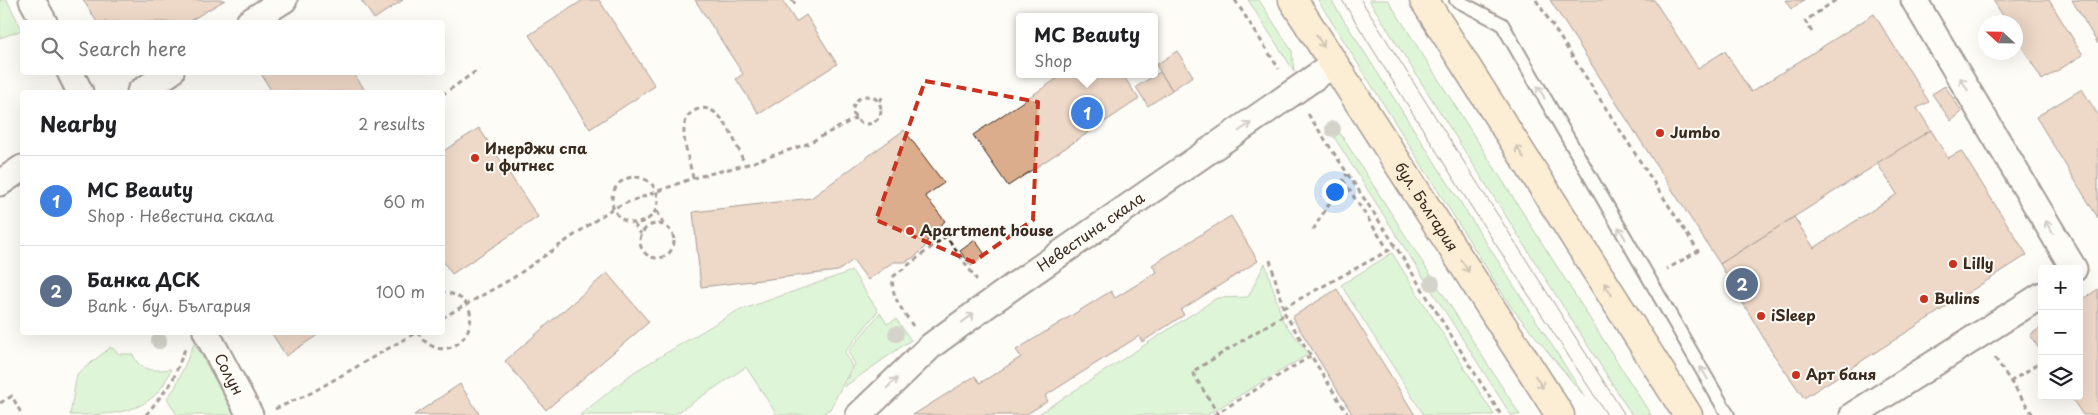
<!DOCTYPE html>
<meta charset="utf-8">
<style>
body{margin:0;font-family:"Playpen Sans",sans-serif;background:#f2f2f2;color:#202124}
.controls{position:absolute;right:15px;bottom:15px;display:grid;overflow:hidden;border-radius:5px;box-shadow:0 5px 20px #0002}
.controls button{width:45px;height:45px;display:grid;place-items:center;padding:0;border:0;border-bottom:1px solid #e0e0e0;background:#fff;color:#202124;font:25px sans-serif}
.compass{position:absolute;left:1978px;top:15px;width:45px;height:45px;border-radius:50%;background:#fff;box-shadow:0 5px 20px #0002;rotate:292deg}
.you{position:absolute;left:1334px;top:191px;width:18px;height:18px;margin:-12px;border:4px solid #fff;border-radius:50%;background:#1a73e8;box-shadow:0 0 0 8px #1a73e833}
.badge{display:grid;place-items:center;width:32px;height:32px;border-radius:50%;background:#111827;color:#fff;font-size:16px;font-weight:700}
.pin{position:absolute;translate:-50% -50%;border:2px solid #fff;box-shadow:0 1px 5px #0006}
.popup{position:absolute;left:1016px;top:13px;width:142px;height:65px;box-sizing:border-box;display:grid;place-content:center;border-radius:5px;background:#fff;filter:drop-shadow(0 1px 4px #0005);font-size:16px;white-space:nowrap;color:#757577}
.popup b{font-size:19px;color:#202124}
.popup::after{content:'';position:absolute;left:50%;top:100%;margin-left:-10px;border:10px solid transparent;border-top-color:#fff}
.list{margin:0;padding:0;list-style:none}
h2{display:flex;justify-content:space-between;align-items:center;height:65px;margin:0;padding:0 20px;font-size:21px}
h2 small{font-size:16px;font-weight:400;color:#757577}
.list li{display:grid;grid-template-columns:32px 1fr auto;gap:15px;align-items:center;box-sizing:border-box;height:90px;padding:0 20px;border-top:1px solid #e0e0e0}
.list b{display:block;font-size:19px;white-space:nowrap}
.list p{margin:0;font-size:16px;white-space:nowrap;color:#757577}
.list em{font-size:16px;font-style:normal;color:#757577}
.icon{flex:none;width:28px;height:28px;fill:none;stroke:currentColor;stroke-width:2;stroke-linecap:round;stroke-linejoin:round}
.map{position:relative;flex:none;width:2098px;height:415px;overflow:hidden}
.search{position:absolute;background:#fff;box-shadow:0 5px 20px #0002;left:20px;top:20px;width:425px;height:55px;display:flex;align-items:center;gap:12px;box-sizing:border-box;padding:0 18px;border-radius:5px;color:#757577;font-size:19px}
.panel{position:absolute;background:#fff;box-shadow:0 5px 20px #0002;left:20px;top:90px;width:425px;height:245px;border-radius:5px}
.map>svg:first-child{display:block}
.green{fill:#b8eeb0;stroke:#7a8c67}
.building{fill:#dbad8c;stroke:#3b2a1e}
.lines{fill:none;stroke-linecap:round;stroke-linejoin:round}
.lane-casing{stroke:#3b2a1e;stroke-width:16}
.street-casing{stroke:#3b2a1e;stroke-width:29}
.primary-casing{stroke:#3b2a1e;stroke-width:31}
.path{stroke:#3b2a1e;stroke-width:3;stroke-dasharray:5 4;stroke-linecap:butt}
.lane{stroke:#fdfcf7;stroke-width:12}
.street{stroke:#fdfcf7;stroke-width:25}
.primary{stroke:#faddab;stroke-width:28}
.tram{stroke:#3b2a1e;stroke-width:1}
.tree{fill:#a3a393}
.oneway{stroke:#9a8464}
.oneway2{stroke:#9c938a}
.marked{fill:none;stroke:#c8321e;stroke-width:4;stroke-dasharray:10 6;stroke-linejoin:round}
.poi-dot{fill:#c8321e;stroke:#fdfcf7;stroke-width:2}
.labels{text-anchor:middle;stroke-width:4;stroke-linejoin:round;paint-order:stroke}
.poi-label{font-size:15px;font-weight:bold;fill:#3b2a1e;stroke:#fdfcf7;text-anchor:start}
.street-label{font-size:15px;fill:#3b2a1e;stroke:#fdfcf7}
</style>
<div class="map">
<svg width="2098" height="415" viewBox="0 0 2098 415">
<rect width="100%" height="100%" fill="#fdfcf7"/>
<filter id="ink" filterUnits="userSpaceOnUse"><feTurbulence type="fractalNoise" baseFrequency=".02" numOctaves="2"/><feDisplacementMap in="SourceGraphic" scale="10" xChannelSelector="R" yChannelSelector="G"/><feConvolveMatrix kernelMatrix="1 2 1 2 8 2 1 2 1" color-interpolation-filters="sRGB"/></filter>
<g filter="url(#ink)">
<g class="green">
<path d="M 0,0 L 7,0 L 22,30 L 0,38 Z"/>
<path d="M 1248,0 L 1259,0 L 1292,51 L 1294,71 Z"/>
<path d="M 1318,0 L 1331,0 L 1585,397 L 1511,307 Z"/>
<path d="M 1369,0 L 1388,0 L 1651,415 L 1632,415 Z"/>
<path d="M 1327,126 L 1338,130 L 1520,415 L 1511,415 Z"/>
<path d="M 1392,253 L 1494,415 L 1424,415 L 1341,285 Z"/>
<path d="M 1265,263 L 1283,321 L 1309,354 L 1207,415 L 1037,415 L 1217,298 L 1248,297 Z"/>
<path d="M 852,271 L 878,311 L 845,352 L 852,367 L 830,409 L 821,415 L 777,415 L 746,367 L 674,415 L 580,415 L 634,372 L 735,312 Z"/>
<path d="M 880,313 L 887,324 L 896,319 L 911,340 L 844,387 L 855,364 L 848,352 Z"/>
<path d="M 194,344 L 196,346 L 235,415 L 177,415 L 167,398 L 175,388 Z"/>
<path d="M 111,347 L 119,354 L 133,354 C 139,372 154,371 171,369 C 155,415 112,415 70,415 L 77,374 Z"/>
</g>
<g class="building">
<path d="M 83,0 L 225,0 L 188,22 L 97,22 Z"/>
<path d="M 361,0 L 403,0 L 374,19 Z"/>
<path d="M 583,0 L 599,0 L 655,86 L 590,129 L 529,35 Z"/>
<path d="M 695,0 L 782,0 L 796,22 L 806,15 L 837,64 L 759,114 L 736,79 L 743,74 Z"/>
<path d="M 1550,0 L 1654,0 L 1698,68 L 1725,51 L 1751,92 L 1874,14 L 1929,102 L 1917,108 L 1931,130 L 1720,264 Z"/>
<path d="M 1785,0 L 1804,0 L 1791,9 Z"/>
<path d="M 1993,0 L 2049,0 L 2083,55 L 2042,80 L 2016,37 L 2016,22 L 2007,22 Z"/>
<path d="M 2072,0 L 2098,0 L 2098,44 Z"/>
<path d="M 1177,51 L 1193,76 L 1172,90 L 1156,65 Z"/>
<path d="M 260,72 L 353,72 L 366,92 L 272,92 Z"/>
<path d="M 1160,72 L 1172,90 L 1148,106 L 1136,87 Z"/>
<path d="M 1064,74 L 1122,74 L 1139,99 L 1008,186 L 973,135 Z"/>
<path d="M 1945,86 L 1962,112 L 1951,121 L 1932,94 Z"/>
<path d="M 2082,89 L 2098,115 L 2098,218 L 2036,117 Z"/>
<path d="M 479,128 L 538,217 L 452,274 L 442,260 L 442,152 Z"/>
<path d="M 904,130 L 944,183 L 925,196 L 945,221 L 929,236 L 925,247 L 916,256 L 905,262 L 893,262 L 868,280 L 853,260 L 838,271 L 701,287 L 693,212 L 811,198 Z"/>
<path d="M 1931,130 L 1948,158 L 1961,151 L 2027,255 L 1804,398 L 1773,354 L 1720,264 L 1794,217 L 1814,248 L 1897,194 L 1877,163 Z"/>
<path d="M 1231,216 L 1258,261 L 1181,310 L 1184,315 L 1142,342 L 1139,336 L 1045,396 L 1048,401 L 1025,415 L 913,415 L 975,376 L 980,383 L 1001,370 L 1021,357 L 1016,350 L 1111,291 L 1115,298 L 1157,272 L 1152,265 Z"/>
<path d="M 975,240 L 986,256 L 971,266 L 960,251 Z"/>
<path d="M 607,273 L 649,322 L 546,410 L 505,361 Z"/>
<path d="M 1337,289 L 1415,415 L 1353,415 L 1292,317 Z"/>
<path d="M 2098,289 L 2098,415 L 2083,415 L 2070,396 L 2079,396 L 2079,302 Z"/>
<path d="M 2042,327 L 2042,353 L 2030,335 Z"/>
<path d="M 271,332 L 322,332 L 286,356 Z"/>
<path d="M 460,384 L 480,415 L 414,415 Z"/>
</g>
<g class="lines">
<g class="lane-casing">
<path id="lane" d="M 1456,0 L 1502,24 L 1728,415"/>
</g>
<g class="street-casing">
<g id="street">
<path d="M 32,0 L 44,22"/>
<path d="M 1914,0 L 2074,269"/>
<path d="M 249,22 L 284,0"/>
<path d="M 70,72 L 80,92"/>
<path d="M 140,92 L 171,72"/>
<path d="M 0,183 L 22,168"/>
<path id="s1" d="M 206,332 L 250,415"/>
<path id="s2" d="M 859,415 L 932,345 L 1012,287 L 1334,64"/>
<path d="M 1853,415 L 2042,295"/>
</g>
</g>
<g class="primary-casing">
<g id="primary">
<path id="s3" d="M 1293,0 L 1560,415"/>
<path d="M 1424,0 L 1688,415"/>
</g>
</g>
<g class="path">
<path d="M 792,0 L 795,4"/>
<path d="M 1235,0 L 1279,69"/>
<path d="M 1536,0 L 1698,251 L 1667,269"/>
<path d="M 1812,32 L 1805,21 L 1836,0"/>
<path d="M 442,95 L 479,69"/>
<circle cx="867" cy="110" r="14"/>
<path d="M 879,101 L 885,95"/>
<path d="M 1308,114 L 1389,236 L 1501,415"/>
<circle cx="635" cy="200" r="23"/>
<path d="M 693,178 C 690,163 683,144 684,128 C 685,120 688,113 696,110 C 721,98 738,149 745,165"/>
<path d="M 1343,180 L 1389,251"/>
<path d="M 657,211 L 664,225"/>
<circle cx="657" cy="241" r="17"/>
<path d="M 634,224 L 641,234"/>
<path d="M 1313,230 L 1347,174"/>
<path d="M 1270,260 L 1285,314 L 1348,415"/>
<path d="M 1283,308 L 1395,247"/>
<path d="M 442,318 L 513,278 L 613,208 L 693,178 L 745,165 L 807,144 L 856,118"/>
<path d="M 913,326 C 903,311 888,293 894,276 L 946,236 L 977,280"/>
<path d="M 417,332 C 453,384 503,299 442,292"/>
<path d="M 2079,345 L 2080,347"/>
<path d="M 1995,358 L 2033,415"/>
<path d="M 2010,382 L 2042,361"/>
<path d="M 0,403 L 12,396 L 22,415"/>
<path d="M 275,409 L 311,393 L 417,332"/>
<path d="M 146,415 L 172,382 L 185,349"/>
<path d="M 1214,415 L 1311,356"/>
<path d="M 1219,415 L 1192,372 L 1285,314"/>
</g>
<use href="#lane" class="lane"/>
<use href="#street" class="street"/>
<use href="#primary" class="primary"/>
<g class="tram">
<path d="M 1342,0 L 1472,208 L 1607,415"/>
<path d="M 1361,0 L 1625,415"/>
</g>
</g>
<g class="tree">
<circle cx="1333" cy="129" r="8"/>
<circle cx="1432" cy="283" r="8"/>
<circle cx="896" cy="334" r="8"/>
<circle cx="159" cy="341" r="8"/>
</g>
<defs><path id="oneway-shaft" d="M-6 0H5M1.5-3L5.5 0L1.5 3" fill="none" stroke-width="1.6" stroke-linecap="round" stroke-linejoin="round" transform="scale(1.25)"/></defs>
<g class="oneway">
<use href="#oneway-shaft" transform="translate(1320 41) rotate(58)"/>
<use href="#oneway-shaft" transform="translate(1520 152) rotate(-122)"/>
<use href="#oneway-shaft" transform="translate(1465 266) rotate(57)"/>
<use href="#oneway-shaft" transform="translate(1608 289) rotate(-122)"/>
<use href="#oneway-shaft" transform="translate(1539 382) rotate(58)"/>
</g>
<g class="oneway2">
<use href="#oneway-shaft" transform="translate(1964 84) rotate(-121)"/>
<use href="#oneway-shaft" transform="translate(1541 92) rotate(-120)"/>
<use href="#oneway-shaft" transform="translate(1245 127) rotate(-34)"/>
<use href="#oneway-shaft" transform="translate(2049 227) rotate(-121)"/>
<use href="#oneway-shaft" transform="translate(1622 233) rotate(-120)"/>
<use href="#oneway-shaft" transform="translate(968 318) rotate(-36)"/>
<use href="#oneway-shaft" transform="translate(1704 373) rotate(-120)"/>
<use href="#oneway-shaft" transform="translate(892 383) rotate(-45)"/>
</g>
</g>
<path d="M0 0H2098V415H0ZM 925,81 L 1038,102 L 1033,220 L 973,262 L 876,220 Z" fill="#fdfcf7" fill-opacity=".55" fill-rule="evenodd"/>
<path class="marked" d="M 925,81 L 1038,102 L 1033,220 L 973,262 L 876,220 Z"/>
<g class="poi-dot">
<circle cx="1660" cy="133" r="5"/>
<circle cx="475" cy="158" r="5"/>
<circle cx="910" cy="231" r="5"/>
<circle cx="1953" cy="264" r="5"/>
<circle cx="1924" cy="299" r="5"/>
<circle cx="1761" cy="316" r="5"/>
<circle cx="1796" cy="375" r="5"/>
</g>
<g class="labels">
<g class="poi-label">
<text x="1670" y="138">Jumbo</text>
<text x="485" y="154">Инерджи спа<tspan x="485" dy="17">и фитнес</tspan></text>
<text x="920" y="236">Apartment house</text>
<text x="1963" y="269">Lilly</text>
<text x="1934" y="304">Bulins</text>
<text x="1771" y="321">iSleep</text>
<text x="1806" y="380">Арт баня</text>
</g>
<g class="street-label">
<text dy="5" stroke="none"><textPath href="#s3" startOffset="246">бул. България</textPath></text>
<text dy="5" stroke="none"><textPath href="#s2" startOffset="296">Невестина скала</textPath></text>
<text dy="5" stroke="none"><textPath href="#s1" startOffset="48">Солун</textPath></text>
</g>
</g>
</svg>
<div class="controls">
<button>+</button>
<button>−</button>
<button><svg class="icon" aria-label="layers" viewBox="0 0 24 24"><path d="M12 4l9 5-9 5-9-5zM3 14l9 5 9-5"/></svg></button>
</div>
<svg class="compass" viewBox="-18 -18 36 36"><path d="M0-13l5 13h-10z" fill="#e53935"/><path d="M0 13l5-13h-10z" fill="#757577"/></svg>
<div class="you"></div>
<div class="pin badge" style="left:1087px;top:113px;background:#3f7fe0">1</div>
<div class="popup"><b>MC Beauty</b>Shop</div>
<div class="pin badge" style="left:1742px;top:284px;background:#5c6f8a">2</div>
<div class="search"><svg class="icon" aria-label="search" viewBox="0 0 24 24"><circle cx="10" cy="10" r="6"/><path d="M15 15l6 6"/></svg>Search here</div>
<section class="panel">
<h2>Nearby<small>2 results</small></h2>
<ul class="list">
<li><span class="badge" style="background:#3f7fe0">1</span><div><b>MC Beauty</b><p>Shop · Невестина скала</p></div><em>60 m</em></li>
<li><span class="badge" style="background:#5c6f8a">2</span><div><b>Банка ДСК</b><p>Bank · бул. България</p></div><em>100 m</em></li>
</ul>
</section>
</div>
